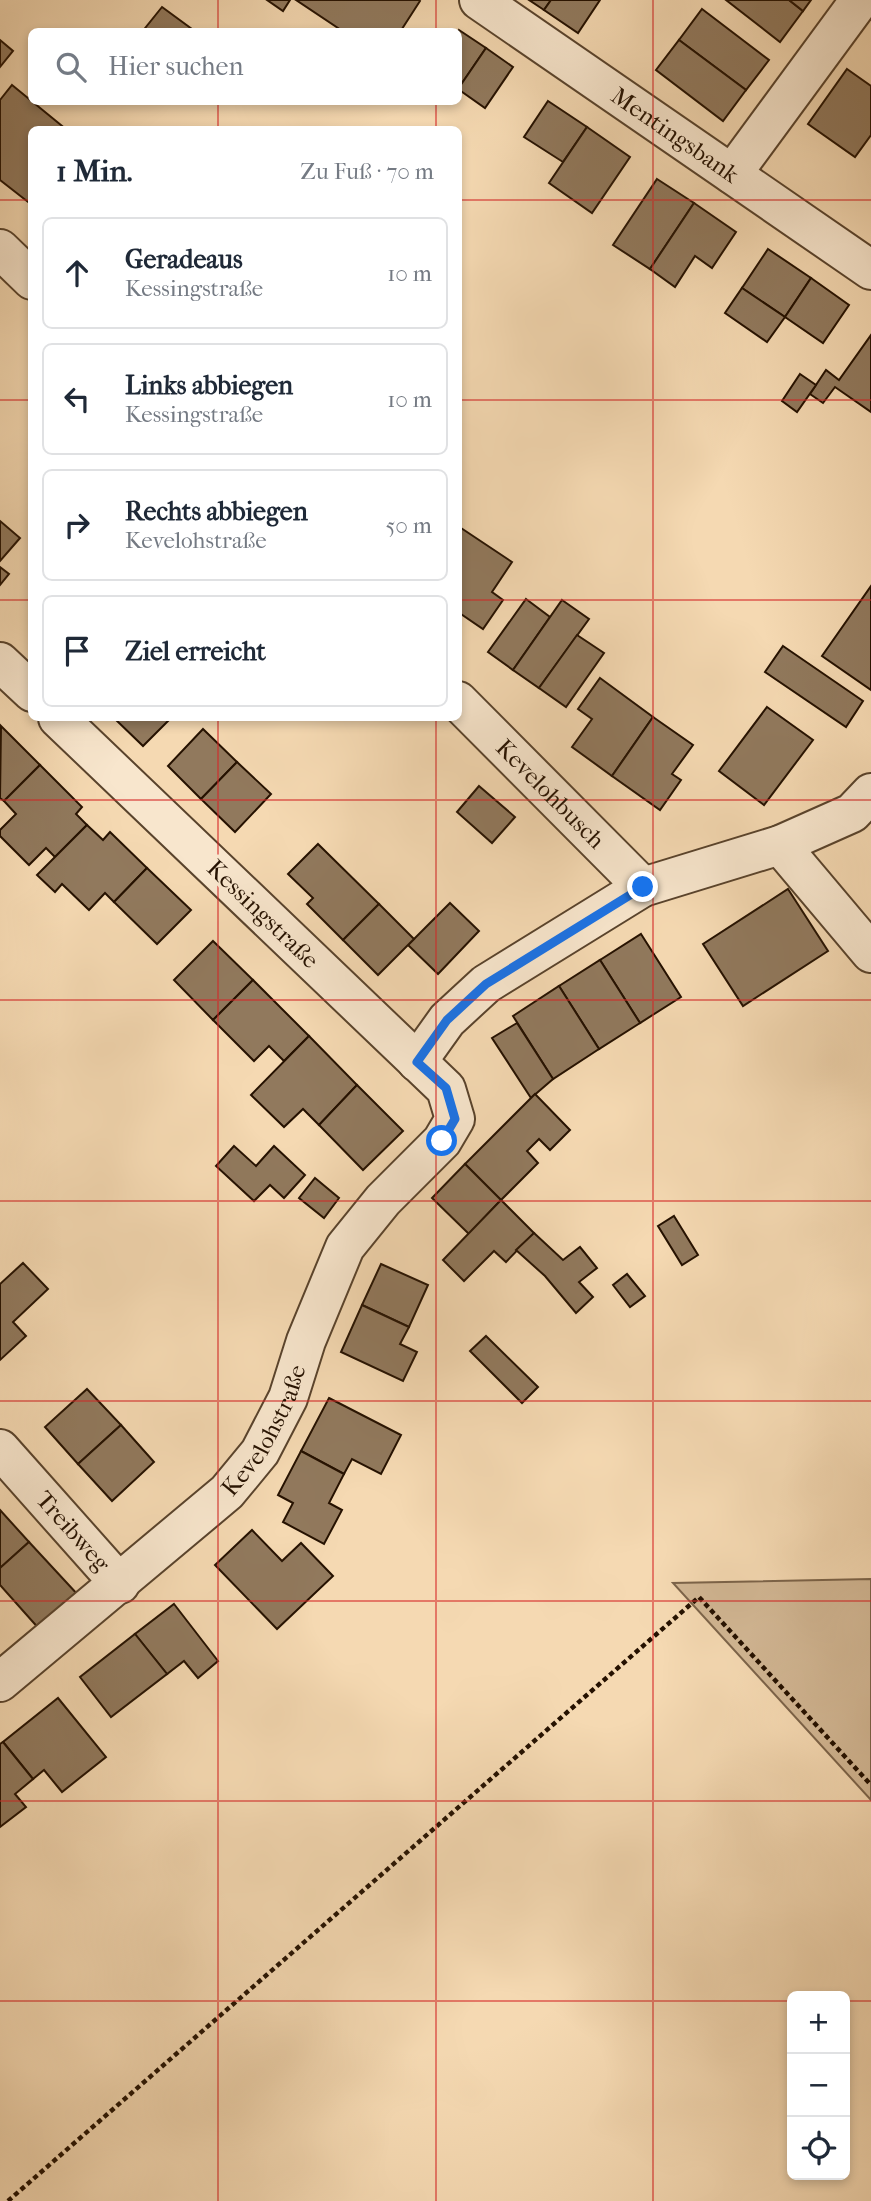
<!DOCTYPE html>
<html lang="de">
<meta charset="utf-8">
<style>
body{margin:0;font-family:"IM FELL French Canon",serif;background:#f6f6f7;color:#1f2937}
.controls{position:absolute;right:21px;bottom:21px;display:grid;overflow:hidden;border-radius:10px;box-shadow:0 4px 10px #0003}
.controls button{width:63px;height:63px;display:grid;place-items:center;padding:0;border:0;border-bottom:2px solid #e0e1e3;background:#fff;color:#1f2937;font:35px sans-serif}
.stop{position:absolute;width:21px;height:21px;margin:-16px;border:5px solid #1a73e8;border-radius:50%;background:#fff}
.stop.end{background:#1a73e8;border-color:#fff;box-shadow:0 2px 7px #0008}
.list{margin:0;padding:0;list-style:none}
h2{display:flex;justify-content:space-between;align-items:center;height:91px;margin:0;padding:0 28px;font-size:30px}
h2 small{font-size:23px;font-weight:400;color:#747a83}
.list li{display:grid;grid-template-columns:46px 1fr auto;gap:21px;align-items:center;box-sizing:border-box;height:112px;margin:0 14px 14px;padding:0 14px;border:2px solid #e0e1e3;border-radius:10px}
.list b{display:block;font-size:26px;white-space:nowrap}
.list p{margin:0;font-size:23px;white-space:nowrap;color:#747a83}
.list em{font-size:23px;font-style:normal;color:#747a83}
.icon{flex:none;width:38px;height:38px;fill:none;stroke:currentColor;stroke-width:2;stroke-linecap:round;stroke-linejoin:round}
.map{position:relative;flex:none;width:871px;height:2201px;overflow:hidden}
.search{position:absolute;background:#fff;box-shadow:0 4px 10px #0003;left:28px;top:28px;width:434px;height:77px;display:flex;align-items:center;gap:18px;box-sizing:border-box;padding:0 24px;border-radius:10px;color:#747a83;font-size:26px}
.panel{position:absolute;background:#fff;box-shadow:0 4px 10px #0003;left:28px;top:126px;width:434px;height:595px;border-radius:10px}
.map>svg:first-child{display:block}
.green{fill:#d2b794;stroke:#7c644a;stroke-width:2}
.building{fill:#91795d;stroke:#251100;stroke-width:2}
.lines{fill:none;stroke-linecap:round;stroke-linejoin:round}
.minor-casing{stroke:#59432c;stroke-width:42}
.path{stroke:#251100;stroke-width:4.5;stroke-dasharray:5 3.5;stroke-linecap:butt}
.minor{stroke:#f8e6cd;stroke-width:38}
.route{stroke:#1a73e8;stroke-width:9}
.grid{fill:none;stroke:#d62828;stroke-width:2;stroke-opacity:0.55}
.labels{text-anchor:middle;stroke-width:7;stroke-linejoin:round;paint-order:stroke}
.street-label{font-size:24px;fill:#251100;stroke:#f8e6cd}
</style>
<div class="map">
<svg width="871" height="2201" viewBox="0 0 871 2201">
<rect width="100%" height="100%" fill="#f5d9b2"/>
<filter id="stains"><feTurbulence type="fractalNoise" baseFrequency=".00286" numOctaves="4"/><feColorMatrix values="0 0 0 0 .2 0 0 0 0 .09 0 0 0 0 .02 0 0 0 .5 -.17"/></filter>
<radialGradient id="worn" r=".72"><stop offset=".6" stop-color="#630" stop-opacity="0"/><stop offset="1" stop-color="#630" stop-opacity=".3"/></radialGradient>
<path class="green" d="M 871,1579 L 871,1800 L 673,1583 Z"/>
<g class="building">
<path d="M 267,0 L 290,0 L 283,11 Z"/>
<path d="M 296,0 L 419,0 L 420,1 L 400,32 L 344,32 Z"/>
<path d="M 529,0 L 551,0 L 544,10 Z"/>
<path d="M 551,0 L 600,0 L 578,33 L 544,10 Z"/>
<path d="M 726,0 L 789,0 L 803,11 L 780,42 Z"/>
<path d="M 789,0 L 811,0 L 803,11 Z"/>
<path d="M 162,7 L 196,32 L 142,32 Z"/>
<path d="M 702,9 L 769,60 L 746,90 L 679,40 Z"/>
<path d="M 459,30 L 486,48 L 458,89 L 458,32 Z"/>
<path d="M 0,40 L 13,51 L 0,67 Z"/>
<path d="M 679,40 L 746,90 L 723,121 L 656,70 Z"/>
<path d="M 486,48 L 513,67 L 485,108 L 458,89 Z"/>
<path d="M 847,69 L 871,86 L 871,135 L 855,157 L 808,124 Z"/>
<path d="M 12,85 L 67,130 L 32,130 L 32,205 L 0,180 L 0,100 Z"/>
<path d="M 548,101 L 587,127 L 563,162 L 524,137 Z"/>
<path d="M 587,127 L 630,157 L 592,213 L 549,183 Z"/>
<path d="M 657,179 L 694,203 L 650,269 L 613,245 Z"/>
<path d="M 694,203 L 736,232 L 712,268 L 695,256 L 675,287 L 650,269 Z"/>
<path d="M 768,249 L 811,278 L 785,317 L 742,288 Z"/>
<path d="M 811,278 L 849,305 L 823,343 L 785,317 Z"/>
<path d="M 742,288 L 785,317 L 767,342 L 725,313 Z"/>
<path d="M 871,335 L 871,412 L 835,387 L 823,403 L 810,394 L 826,370 L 839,380 Z"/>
<path d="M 800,374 L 816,385 L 797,412 L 782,401 Z"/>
<path d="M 0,521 L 20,538 L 0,561 Z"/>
<path d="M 458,526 L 512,562 L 492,592 L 503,600 L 483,629 L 458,612 Z"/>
<path d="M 0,567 L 9,574 L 0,585 Z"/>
<path d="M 871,586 L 871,690 L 822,656 Z"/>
<path d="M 526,599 L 550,617 L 513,670 L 488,652 Z"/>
<path d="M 562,600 L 589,619 L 539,688 L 513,670 Z"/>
<path d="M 577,635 L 604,653 L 566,707 L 539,688 Z"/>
<path d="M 783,646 L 863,701 L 846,727 L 765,672 Z"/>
<path d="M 600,678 L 653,717 L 612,776 L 572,747 L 592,719 L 578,709 Z"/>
<path d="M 767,707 L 813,740 L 764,805 L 719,771 Z"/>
<path d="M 653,717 L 693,745 L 672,774 L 681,780 L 660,810 L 612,776 Z"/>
<path d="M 114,718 L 171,718 L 143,746 Z"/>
<path d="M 1,726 L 40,765 L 4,801 L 0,798 Z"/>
<path d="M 203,729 L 237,762 L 201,799 L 168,766 Z"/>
<path d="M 237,762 L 271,794 L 235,832 L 201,799 Z"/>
<path d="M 40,765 L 82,807 L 76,814 L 87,825 L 55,857 L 46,848 L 29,865 L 0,836 L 0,830 L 16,814 L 4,801 Z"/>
<path d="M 479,786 L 515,817 L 492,843 L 457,812 Z"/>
<path d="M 87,825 L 103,840 L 110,832 L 147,868 L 114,902 L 105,893 L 89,910 L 62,884 L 55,892 L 37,875 Z"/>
<path d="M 318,844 L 379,904 L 343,940 L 307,904 L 313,898 L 288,874 Z"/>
<path d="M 147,868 L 191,910 L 157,944 L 114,902 Z"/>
<path d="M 788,889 L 828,951 L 743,1006 L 703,944 Z"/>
<path d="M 450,903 L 479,931 L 438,974 L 408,945 Z"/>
<path d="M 379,904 L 414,939 L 378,975 L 343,940 Z"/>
<path d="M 641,934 L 681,997 L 640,1023 L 600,960 Z"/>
<path d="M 213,941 L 253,980 L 213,1020 L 174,980 Z"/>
<path d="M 600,960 L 640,1023 L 599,1049 L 559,986 Z"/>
<path d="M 253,980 L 309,1036 L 284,1061 L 269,1046 L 254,1061 L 213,1020 Z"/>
<path d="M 559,986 L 599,1049 L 553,1079 L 513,1016 Z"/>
<path d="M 517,1023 L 553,1079 L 531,1098 L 492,1038 Z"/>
<path d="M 309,1036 L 357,1085 L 319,1125 L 303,1109 L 284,1127 L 251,1095 Z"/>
<path d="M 357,1085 L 403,1131 L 363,1170 L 319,1125 Z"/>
<path d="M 535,1094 L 570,1130 L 550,1150 L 539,1139 L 527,1151 L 538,1163 L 501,1200 L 465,1164 Z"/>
<path d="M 234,1146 L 256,1166 L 274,1146 L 305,1175 L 284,1198 L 270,1185 L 254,1201 L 216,1166 Z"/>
<path d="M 465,1164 L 501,1200 L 469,1234 L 432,1198 Z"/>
<path d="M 315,1178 L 339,1198 L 324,1218 L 299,1198 Z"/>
<path d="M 501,1200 L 534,1233 L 506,1262 L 494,1251 L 464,1281 L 443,1260 Z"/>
<path d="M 674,1216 L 698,1255 L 682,1265 L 658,1226 Z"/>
<path d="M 534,1233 L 563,1260 L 580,1247 L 597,1268 L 579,1282 L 593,1297 L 576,1313 L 545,1276 L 516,1250 Z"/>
<path d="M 23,1263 L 48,1289 L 13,1322 L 26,1336 L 0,1360 L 0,1284 Z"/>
<path d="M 381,1264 L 428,1285 L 409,1327 L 362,1305 Z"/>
<path d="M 627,1274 L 645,1296 L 630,1307 L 613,1285 Z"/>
<path d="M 362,1305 L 409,1327 L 400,1344 L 417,1352 L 403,1381 L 341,1352 Z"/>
<path d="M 486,1336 L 538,1387 L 522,1403 L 470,1351 Z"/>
<path d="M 87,1389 L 121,1425 L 78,1464 L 45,1427 Z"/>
<path d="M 329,1398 L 401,1435 L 381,1474 L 352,1459 L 344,1474 L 301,1451 Z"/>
<path d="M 121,1425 L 154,1462 L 112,1501 L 78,1464 Z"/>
<path d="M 301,1451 L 344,1474 L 329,1503 L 342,1510 L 324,1544 L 283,1522 L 293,1503 L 278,1495 Z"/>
<path d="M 0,1510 L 29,1542 L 0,1568 Z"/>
<path d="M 252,1530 L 282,1561 L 301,1543 L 333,1576 L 277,1629 L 215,1565 Z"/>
<path d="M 29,1542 L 79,1596 L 41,1631 L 0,1585 L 0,1568 Z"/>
<path d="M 174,1604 L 218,1661 L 198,1678 L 184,1661 L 167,1674 L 135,1634 Z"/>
<path d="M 135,1634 L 167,1674 L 111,1717 L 80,1677 Z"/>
<path d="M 58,1698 L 106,1757 L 62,1792 L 44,1770 L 33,1779 L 3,1742 Z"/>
<path d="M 3,1742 L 33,1779 L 15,1794 L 26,1807 L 0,1827 L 0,1744 Z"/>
</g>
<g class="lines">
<g class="minor-casing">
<g id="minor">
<path id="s1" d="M 479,0 L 871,270"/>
<path d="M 732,174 L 860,0"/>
<path d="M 0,249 L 32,280"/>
<path d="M 0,662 L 32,692"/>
<path id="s2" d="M 458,701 L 643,887"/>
<path d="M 780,845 L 871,953"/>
<path d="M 417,1062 L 447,1020 L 486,984 L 643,887 L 780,845 L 852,813 L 871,793"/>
<path id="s3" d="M 0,1449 L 120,1584"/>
<path id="s4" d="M 0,1682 L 227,1492 L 260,1452 L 288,1398 L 306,1341 L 345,1247 L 383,1200 L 442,1141 L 455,1119 L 446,1089 L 58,718"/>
</g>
</g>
<path class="path" d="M 8,2201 L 699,1597 L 871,1785"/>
<use href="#minor" class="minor"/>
</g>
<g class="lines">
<path class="route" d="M 442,1141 L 455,1119 L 446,1088 L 417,1062 L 447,1020 L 486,984 L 643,887"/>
</g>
<path class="grid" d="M 218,0 L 218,32M 436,0 L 436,32M 653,0 L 653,2201M 218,102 L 218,130M 436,102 L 436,130M 0,200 L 32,200M 458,200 L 871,200M 0,400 L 32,400M 458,400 L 871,400M 0,600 L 32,600M 458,600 L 871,600M 218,718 L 218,2201M 436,718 L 436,2201M 0,800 L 871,800M 0,1000 L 871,1000M 0,1201 L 871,1201M 0,1401 L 871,1401M 0,1601 L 871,1601M 0,1801 L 871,1801M 0,2001 L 792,2001M 845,2001 L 871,2001"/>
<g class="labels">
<g class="street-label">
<text dy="8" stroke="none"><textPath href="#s1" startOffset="238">Mentingsbank</textPath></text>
<text dy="8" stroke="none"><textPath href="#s2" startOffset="131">Kevelohbusch</textPath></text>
<text transform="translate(263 914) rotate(44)" y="8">Kessingstraße</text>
<text dy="8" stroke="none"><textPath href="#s4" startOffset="369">Kevelohstraße</textPath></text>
<text dy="8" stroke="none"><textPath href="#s3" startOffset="110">Treibweg</textPath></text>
</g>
</g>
<rect width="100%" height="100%" filter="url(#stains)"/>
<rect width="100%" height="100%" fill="url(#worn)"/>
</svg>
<div class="controls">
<button>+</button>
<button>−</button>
<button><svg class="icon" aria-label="locate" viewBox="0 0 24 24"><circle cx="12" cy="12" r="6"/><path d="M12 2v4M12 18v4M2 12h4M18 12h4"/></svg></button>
</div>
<div class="stop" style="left:442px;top:1141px"></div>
<div class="stop end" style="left:643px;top:887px"></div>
<div class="search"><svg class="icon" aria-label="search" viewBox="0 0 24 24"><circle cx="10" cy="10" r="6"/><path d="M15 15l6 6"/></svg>Hier suchen</div>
<section class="panel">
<h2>1 Min.<small>Zu Fuß · 70 m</small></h2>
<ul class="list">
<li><svg class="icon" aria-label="ahead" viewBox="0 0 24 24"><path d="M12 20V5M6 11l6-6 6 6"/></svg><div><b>Geradeaus</b><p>Kessingstraße</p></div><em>10 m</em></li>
<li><svg class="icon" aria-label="left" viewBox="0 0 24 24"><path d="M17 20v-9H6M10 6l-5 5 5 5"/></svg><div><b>Links abbiegen</b><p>Kessingstraße</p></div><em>10 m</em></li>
<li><svg class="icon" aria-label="right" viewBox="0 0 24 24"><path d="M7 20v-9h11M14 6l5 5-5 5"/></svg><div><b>Rechts abbiegen</b><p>Kevelohstraße</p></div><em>50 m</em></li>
<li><svg class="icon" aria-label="arrive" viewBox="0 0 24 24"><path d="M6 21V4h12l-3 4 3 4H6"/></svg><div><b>Ziel erreicht</b></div></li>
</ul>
</section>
</div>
